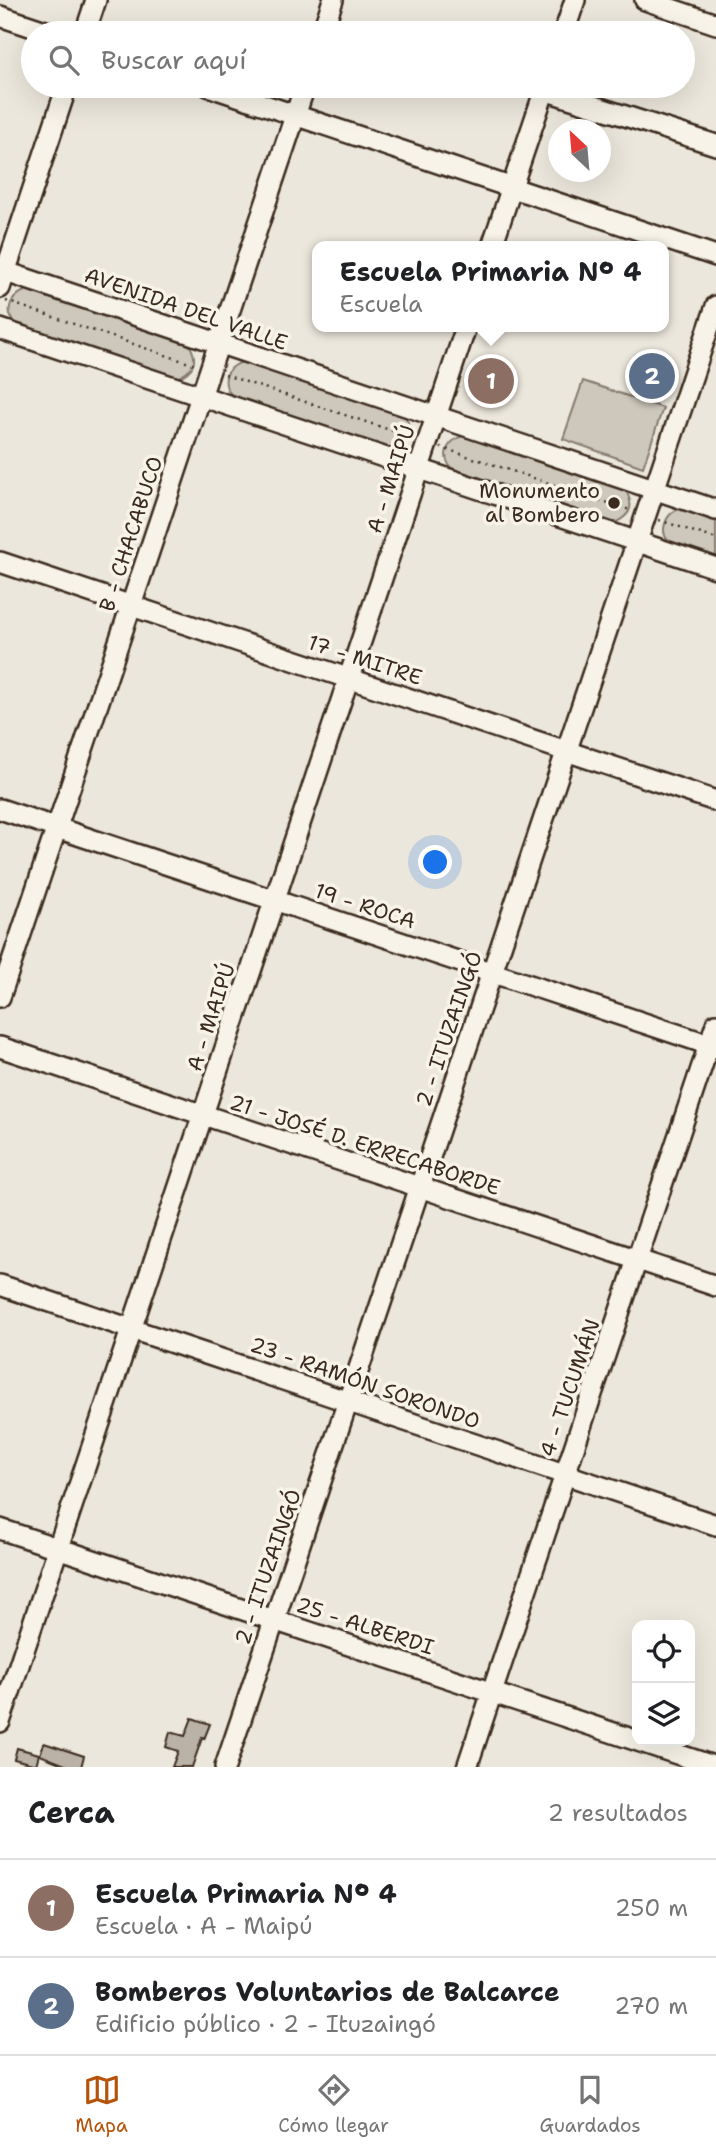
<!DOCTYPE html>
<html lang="es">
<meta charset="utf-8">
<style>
body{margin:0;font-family:"Shantell Sans",sans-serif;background:#f6f6f6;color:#202124}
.controls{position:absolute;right:21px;bottom:21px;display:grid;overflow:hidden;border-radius:14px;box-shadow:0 7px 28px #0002}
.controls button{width:63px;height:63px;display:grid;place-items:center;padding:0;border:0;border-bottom:2px solid #e0e0e0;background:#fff;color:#202124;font:35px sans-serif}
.compass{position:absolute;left:548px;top:119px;width:63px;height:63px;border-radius:50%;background:#fff;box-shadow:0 7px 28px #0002;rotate:334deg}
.you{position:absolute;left:436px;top:863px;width:24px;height:24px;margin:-18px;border:5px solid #fff;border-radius:50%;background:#1a73e8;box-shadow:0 0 0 10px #1a73e833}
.badge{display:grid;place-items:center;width:46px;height:46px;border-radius:50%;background:#b45309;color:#fff;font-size:23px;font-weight:700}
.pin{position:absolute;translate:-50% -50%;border:4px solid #fff;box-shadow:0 2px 7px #0006}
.popup{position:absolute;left:312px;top:241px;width:357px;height:91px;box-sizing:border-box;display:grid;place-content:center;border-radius:14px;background:#fff;filter:drop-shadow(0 2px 5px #0005);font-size:23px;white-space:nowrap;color:#757577}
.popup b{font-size:26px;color:#202124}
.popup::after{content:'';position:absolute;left:50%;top:100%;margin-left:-14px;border:14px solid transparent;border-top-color:#fff}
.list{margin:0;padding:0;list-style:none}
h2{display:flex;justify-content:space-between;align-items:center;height:91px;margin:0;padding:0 28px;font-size:30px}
h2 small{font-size:23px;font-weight:400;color:#757577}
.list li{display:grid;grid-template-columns:46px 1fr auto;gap:21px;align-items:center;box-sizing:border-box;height:98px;padding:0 28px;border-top:2px solid #e0e0e0}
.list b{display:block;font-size:26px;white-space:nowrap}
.list p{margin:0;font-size:23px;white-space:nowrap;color:#757577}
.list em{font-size:23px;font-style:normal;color:#757577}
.icon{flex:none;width:38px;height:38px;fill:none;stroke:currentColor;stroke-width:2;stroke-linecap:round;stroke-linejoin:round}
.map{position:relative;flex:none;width:716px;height:1767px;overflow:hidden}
.search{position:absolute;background:#fff;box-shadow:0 7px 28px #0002;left:21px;right:21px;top:21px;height:77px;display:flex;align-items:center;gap:18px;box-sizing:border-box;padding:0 24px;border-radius:38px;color:#757577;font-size:26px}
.sheet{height:287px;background:#fff}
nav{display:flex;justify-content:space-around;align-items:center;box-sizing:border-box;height:98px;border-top:2px solid #e0e0e0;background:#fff;font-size:19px;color:#757577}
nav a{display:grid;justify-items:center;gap:4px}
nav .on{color:#b45309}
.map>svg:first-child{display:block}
.green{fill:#cec8bc;stroke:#84796d;stroke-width:2}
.building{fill:#bab2a7;stroke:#3b2a1e;stroke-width:2}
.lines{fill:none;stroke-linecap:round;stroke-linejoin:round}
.minor-casing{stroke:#3b2a1e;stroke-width:24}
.path{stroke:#3b2a1e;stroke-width:2.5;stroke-dasharray:2 5;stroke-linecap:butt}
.minor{stroke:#f7f3e8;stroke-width:19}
.poi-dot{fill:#3b2a1e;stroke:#f7f3e8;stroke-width:2.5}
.labels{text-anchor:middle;stroke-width:7;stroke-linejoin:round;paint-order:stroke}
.street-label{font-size:21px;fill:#3b2a1e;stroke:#f7f3e8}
.poi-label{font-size:21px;fill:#3b2a1e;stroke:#f7f3e8;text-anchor:end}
</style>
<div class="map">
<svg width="716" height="1767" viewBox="0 0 716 1767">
<rect width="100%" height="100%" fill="#ece7dc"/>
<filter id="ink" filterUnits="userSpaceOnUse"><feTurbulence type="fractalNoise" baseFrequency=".0143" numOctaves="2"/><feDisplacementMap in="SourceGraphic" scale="14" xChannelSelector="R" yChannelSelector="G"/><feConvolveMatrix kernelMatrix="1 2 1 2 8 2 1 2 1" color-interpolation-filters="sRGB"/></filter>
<g filter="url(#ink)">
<g class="green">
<path d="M 35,288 L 186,339 C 200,360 196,370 174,380 L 21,329 C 0,313 10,292 35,288 Z"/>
<path d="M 251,360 L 401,410 C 416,431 412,442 390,451 L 237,400 C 216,384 226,363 251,360 Z"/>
<path d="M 583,381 L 663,408 L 643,467 L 563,439 Z"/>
<path d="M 471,434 L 622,484 C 636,505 633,516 610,525 L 458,474 C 436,458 447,437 471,434 Z"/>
<path d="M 689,507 L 716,516 L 716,561 C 698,555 654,549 666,521 C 670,511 679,508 689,507 Z"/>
</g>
<g class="building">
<path d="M 192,1718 L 210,1724 L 204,1739 L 202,1738 L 192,1767 L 172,1767 L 178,1751 L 166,1747 L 170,1732 L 185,1736 Z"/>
<path d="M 44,1743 L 84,1756 L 81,1767 L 70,1767 L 40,1755 Z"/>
<path d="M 17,1748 L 39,1754 L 36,1765 L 14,1759 Z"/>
</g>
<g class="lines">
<g class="minor-casing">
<g id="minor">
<path d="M 645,0 L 716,24"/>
<path d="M 0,16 L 51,33"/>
<path d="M 85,33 L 96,0"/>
<path d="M 322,33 L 333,0"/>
<path d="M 564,33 L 575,0"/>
<path d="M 208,86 L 716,256"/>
<path d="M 544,90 L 716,145"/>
<path d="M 492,246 L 546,86"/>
<path d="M 0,270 L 716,510"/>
<path d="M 0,288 L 67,86"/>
<path d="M 0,329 L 716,568"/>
<path d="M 0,562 L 716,801"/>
<path d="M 0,809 L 716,1047"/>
<path d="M 0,997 L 305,86"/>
<path d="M 0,1047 L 716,1286"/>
<path d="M 0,1285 L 716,1525"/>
<path d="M 0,1529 L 716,1767"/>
<path d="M 0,1722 L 466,327"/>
<path d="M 225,1767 L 716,306"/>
<path d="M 467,1767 L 716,1024"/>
</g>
</g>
<g class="path">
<path d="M 6,301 L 195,365"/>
<path d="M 225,375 L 414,438"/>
<path d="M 440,447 L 630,510"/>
<path d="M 659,520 L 716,539"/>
</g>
<use href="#minor" class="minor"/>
</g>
</g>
<circle class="poi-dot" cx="614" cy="503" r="7"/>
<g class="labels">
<g class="street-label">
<text transform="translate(186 309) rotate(19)" y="7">AVENIDA DEL VALLE</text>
<text transform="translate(391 479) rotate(-72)" y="7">A - MAIPÚ</text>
<text transform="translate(131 534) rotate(-72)" y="7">B - CHACABUCO</text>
<text transform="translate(365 660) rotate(18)" y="7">17 - MITRE</text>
<text transform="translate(365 906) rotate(18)" y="7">19 - ROCA</text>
<text transform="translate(211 1017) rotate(-72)" y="7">A - MAIPÚ</text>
<text transform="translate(449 1029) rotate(-71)" y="7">2 - ITUZAINGÓ</text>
<text transform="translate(365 1145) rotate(18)" y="7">21 - JOSÉ D. ERRECABORDE</text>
<text transform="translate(365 1383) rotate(19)" y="7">23 - RAMÓN SORONDO</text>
<text transform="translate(570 1388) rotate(-71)" y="7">4 - TUCUMÁN</text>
<text transform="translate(268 1567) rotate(-71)" y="7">2 - ITUZAINGÓ</text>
<text transform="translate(365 1626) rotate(18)" y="7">25 - ALBERDI</text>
</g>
<g class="poi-label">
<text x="600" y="498">Monumento<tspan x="600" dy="24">al Bombero</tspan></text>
</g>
</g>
</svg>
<div class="controls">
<button><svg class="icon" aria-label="locate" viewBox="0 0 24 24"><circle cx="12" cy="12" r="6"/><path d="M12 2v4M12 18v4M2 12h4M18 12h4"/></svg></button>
<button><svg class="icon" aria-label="layers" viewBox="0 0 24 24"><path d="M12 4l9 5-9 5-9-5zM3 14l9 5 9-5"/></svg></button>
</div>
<svg class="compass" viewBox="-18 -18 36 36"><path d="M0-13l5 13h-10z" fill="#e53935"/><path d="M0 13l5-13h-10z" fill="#757577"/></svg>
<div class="you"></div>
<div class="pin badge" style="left:491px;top:381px;background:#8d6e63">1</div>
<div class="popup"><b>Escuela Primaria N° 4</b>Escuela</div>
<div class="pin badge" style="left:652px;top:376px;background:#5c6f8a">2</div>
<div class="search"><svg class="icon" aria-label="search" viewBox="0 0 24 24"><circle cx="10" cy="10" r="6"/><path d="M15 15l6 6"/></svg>Buscar aquí</div>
</div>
<section class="sheet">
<h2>Cerca<small>2 resultados</small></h2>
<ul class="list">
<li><span class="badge" style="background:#8d6e63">1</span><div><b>Escuela Primaria N° 4</b><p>Escuela · A - Maipú</p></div><em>250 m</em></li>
<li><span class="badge" style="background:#5c6f8a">2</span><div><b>Bomberos Voluntarios de Balcarce</b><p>Edificio público · 2 - Ituzaingó</p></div><em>270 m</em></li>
</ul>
</section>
<nav>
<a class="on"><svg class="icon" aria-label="map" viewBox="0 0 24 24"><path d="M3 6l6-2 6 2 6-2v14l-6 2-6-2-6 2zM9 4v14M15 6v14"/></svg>Mapa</a>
<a><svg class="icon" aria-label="directions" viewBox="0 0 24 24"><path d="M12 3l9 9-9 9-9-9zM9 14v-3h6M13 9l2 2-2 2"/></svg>Cómo llegar</a>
<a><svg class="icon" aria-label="saved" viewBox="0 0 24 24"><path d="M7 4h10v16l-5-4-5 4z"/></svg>Guardados</a>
</nav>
